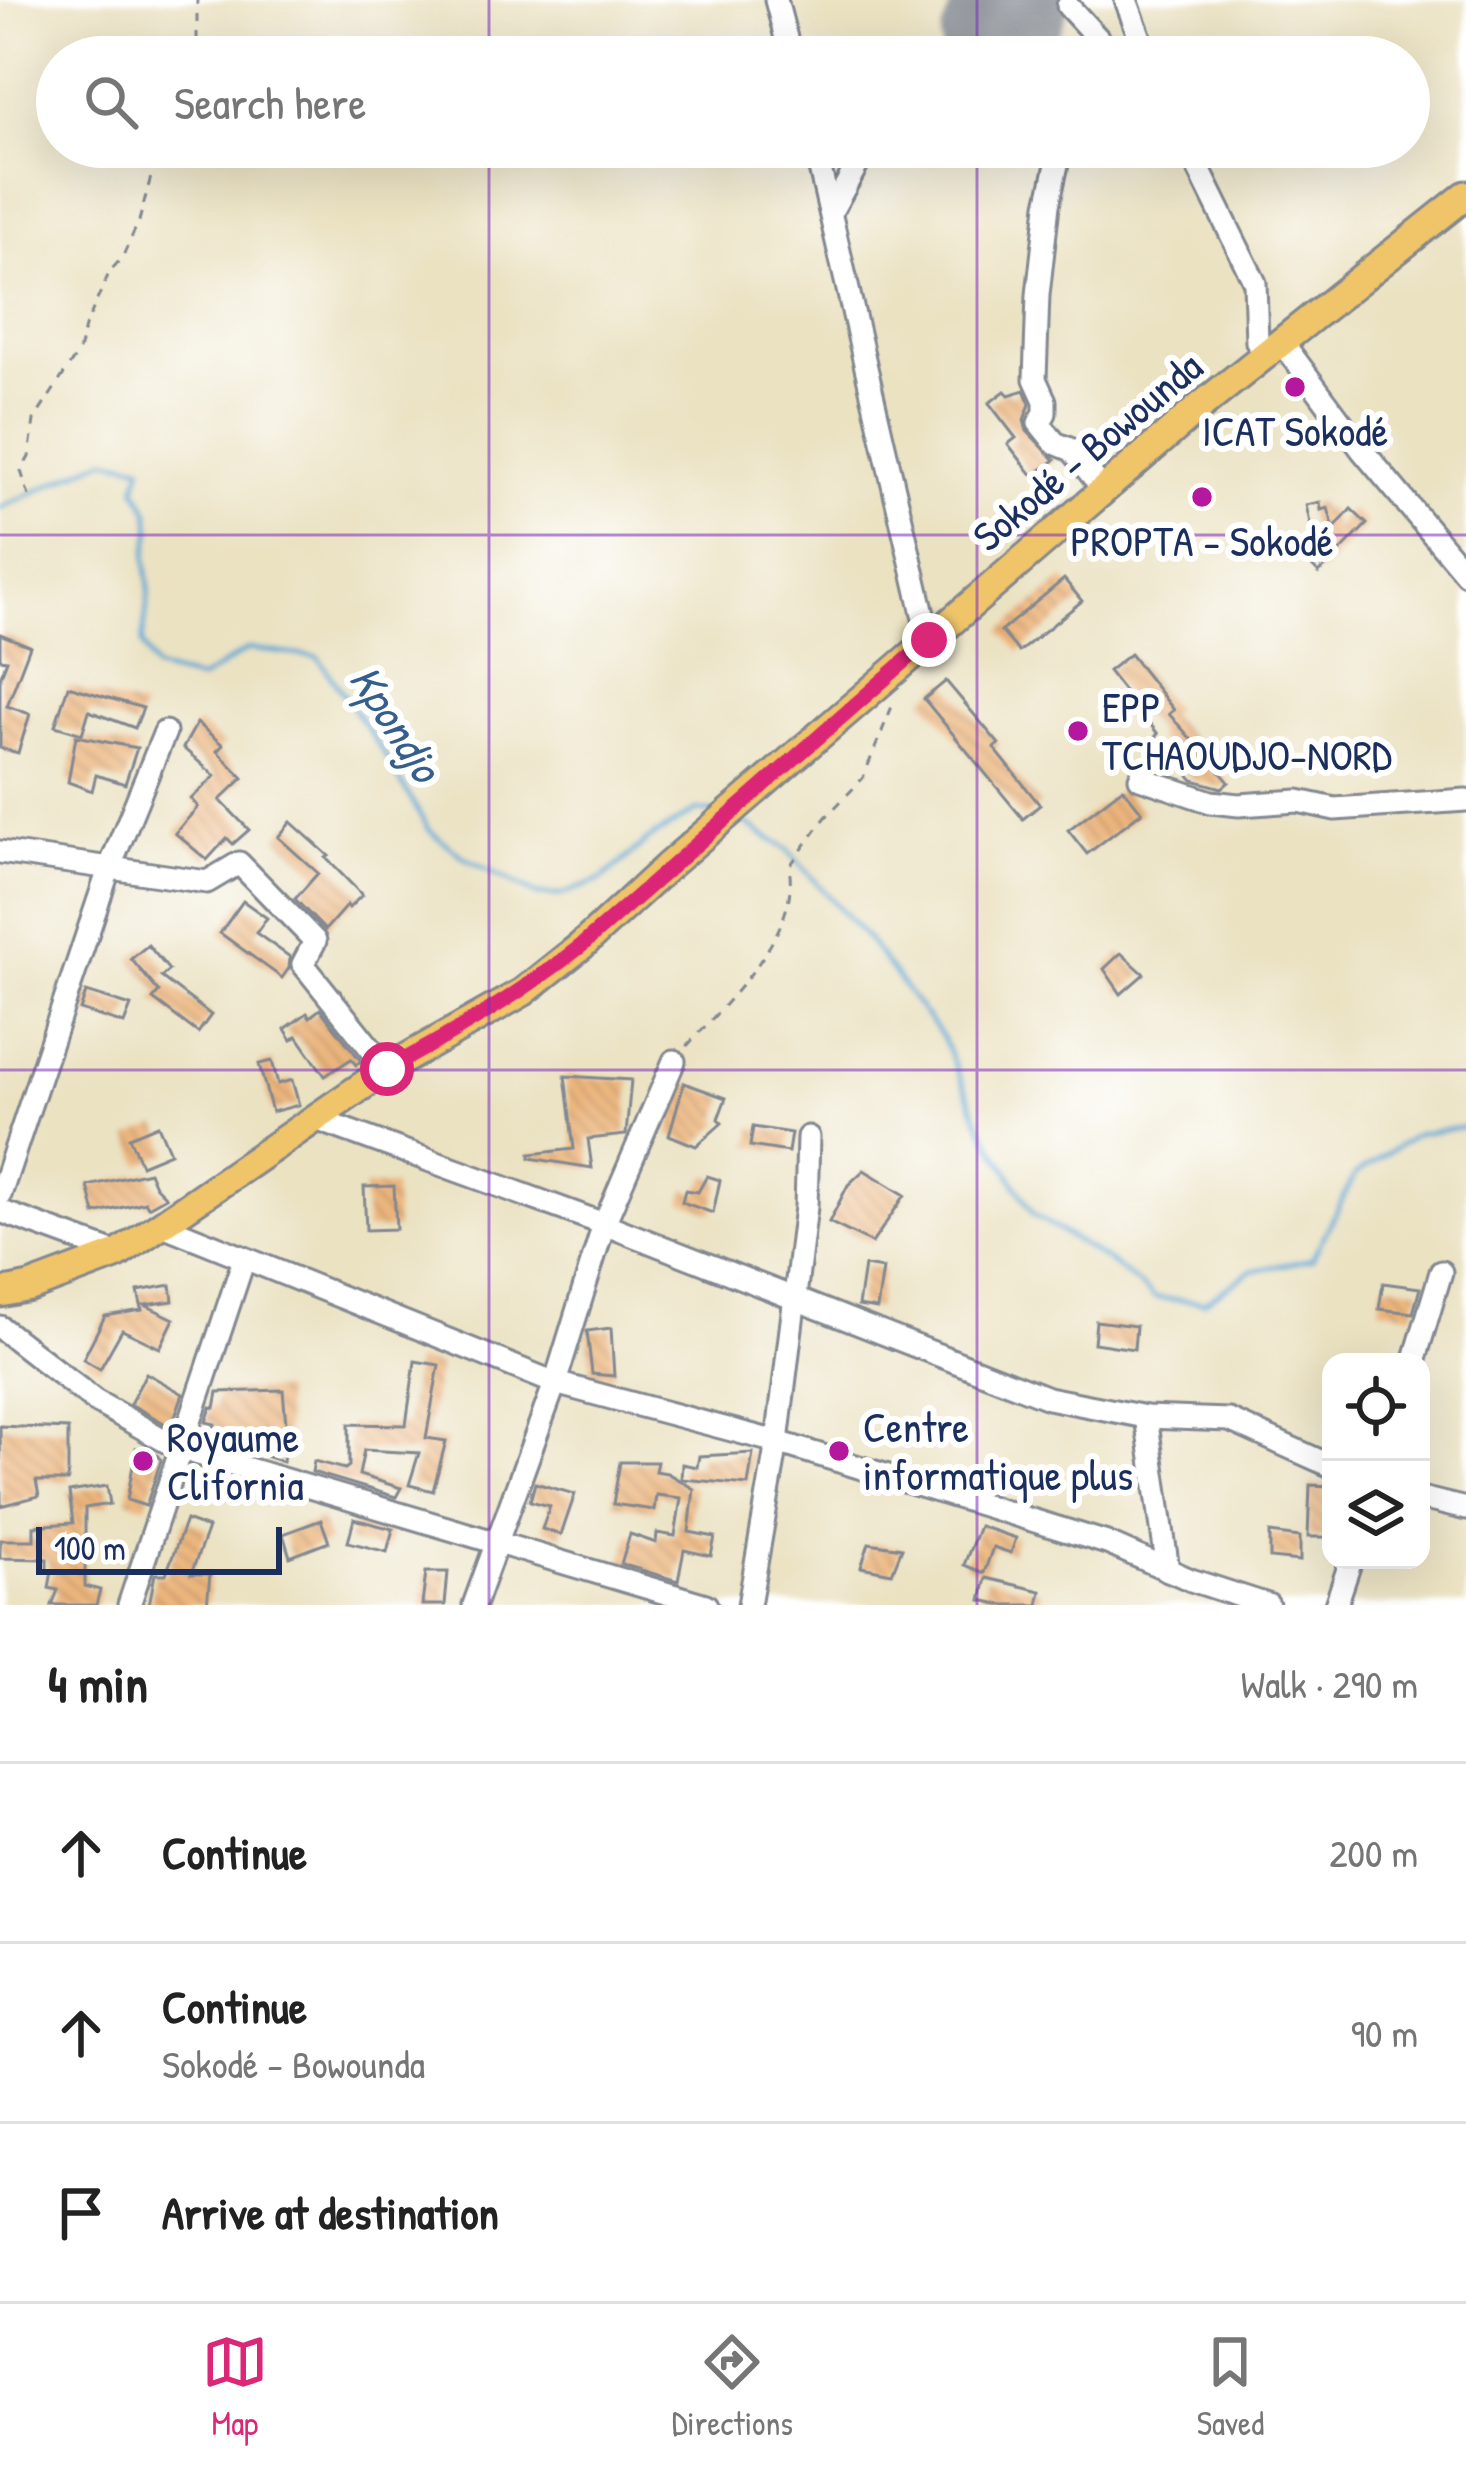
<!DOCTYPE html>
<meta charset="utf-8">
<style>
body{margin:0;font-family:"Patrick Hand",sans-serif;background:#f2f2f2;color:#222}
.controls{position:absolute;right:36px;bottom:36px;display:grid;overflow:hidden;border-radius:24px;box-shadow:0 12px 48px #0002}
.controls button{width:108px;height:108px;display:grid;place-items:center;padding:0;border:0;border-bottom:3px solid #e0e0e0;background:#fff;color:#222;font:60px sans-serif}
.scale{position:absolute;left:36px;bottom:30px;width:246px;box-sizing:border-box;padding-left:12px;border:6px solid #1b2f5e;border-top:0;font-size:33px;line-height:42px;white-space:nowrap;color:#1b2f5e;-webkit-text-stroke:9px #fff;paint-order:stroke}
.stop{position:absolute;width:36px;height:36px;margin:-27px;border:9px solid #db2777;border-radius:50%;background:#fff}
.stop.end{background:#db2777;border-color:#fff;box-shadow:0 3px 12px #0008}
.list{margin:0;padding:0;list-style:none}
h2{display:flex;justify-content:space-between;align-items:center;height:156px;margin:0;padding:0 48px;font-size:51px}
h2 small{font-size:39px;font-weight:400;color:#767676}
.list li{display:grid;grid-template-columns:78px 1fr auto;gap:36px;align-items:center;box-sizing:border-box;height:180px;padding:0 48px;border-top:3px solid #e0e0e0}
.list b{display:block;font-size:45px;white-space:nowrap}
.list p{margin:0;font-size:39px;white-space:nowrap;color:#767676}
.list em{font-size:39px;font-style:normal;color:#767676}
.icon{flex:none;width:66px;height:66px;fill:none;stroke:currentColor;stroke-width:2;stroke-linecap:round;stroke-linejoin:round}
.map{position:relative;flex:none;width:1466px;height:1605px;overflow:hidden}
.search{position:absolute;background:#fff;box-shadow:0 12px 48px #0002;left:36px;right:36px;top:36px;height:132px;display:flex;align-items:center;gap:30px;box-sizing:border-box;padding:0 42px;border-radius:66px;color:#767676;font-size:45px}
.sheet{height:696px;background:#fff}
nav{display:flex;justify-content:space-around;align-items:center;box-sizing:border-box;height:168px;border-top:3px solid #e0e0e0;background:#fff;font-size:33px;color:#767676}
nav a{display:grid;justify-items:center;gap:6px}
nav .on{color:#db2777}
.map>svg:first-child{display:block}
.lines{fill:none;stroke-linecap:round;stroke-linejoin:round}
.stream{stroke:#5aa6d3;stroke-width:4.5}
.runway{stroke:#838890;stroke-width:111}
.building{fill:url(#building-back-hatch)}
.minor-casing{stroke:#838890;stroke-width:27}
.major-casing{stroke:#838890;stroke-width:33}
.path{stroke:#838890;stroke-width:3;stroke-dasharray:9 9;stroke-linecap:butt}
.minor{stroke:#fff;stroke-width:21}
.major{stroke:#f0c469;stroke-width:27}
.route{stroke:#db2777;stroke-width:15}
.grid{fill:none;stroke:#7b2cbf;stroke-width:3;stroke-opacity:0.55}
.poi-dot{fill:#b5179e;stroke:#fff;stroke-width:4.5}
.labels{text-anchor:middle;stroke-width:12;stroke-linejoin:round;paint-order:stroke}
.poi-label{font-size:42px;fill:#1b2f5e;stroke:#fff;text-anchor:start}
.street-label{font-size:42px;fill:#1b2f5e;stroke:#fff}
.water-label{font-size:45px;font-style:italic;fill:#345f8d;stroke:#fff}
</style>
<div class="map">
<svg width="1466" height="1605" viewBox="0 0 1466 1605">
<defs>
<pattern id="building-back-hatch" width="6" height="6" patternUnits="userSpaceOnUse" patternTransform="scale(3)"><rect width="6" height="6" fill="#ecb57d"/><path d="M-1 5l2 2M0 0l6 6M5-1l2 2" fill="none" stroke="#ca9c6e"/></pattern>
</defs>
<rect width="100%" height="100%" fill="#fff"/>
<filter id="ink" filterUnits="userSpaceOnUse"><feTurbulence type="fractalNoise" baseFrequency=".00833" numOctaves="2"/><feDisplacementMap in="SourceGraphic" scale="24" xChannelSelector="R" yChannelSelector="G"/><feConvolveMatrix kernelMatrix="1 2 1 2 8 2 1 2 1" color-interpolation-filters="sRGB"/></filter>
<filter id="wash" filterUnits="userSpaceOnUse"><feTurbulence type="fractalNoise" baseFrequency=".004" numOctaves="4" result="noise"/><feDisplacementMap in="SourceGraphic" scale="48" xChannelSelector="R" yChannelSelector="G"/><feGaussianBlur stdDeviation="2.7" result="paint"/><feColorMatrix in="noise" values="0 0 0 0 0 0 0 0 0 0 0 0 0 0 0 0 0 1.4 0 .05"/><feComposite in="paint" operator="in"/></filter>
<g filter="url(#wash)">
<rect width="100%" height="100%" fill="#ebe2c2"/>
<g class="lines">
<g class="stream">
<path d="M 0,508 L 106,459 L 142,466 L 136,488 L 149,512 L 151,531 L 146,557 L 149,591 L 142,644 L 155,669 L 200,680 L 248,649 L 318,657 L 385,755 L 429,830 L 465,858 L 537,895 L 561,895 L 601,880 L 648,840 L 697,810 L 714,813"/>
<path d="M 737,818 L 788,850 L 801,865 L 869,941 L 942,1037 L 983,1129 L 1034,1215 L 1116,1266 L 1155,1298 L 1204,1302 L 1251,1271 L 1312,1259 L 1355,1175 L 1416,1134 L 1466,1127"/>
</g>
<path class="runway" d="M 996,41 L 1013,0"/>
</g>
<g id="blocks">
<g class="building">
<path d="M 1024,390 L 1030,404 L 1024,420 L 1027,431 L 1055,460 L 1033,476 L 1008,444 L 1016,438 L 989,403 L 1005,391 L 1009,395 Z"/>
<path d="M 1320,502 L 1321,510 L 1328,508 L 1334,529 L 1351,509 L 1367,524 L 1319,573 L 1301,555 L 1314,541 L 1306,505 Z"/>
<path d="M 1064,579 L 1082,601 L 1019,652 L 1001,631 Z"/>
<path d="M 0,634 L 30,646 L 7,706 L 30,714 L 18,753 L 0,748 L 0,678 L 7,660 L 0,659 Z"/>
<path d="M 1130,654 L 1174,710 L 1169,714 L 1229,782 L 1222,788 L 1193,780 L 1155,737 L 1158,734 L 1108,671 Z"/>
<path d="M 946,681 L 999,744 L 994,748 L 1040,805 L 1023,819 L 924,699 Z"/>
<path d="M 68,686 L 143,708 L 135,728 L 89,711 L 82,734 L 55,726 Z"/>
<path d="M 197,723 L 223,745 L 217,751 L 243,778 L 220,800 L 249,830 L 233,844 L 227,838 L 207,860 L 175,833 L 198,807 L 191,799 L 215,776 L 183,748 Z"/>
<path d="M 76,736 L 137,748 L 125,784 L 96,775 L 92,791 L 68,782 Z"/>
<path d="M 1123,788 L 1142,812 L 1087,854 L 1068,830 Z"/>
<path d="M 291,822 L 329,856 L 326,858 L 362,895 L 349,908 L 347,905 L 325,930 L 295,899 L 318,873 L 278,837 Z"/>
<path d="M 243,901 L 267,918 L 256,933 L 290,957 L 289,968 L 282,978 L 220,933 Z"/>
<path d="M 148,945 L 169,970 L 161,977 L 211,1015 L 198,1033 L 153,999 L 159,992 L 131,959 Z"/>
<path d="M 1121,953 L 1144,974 L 1121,994 L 1104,969 Z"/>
<path d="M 86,992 L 131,1006 L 124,1024 L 80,1010 Z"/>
<path d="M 320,1009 L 361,1061 L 356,1065 L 351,1059 L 325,1076 L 297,1036 L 292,1040 L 285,1029 L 307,1013 L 310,1017 Z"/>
<path d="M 272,1061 L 278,1084 L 292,1080 L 299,1105 L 272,1112 L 259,1064 Z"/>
<path d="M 565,1076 L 631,1080 L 626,1135 L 588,1139 L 592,1168 L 530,1158 L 530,1154 L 574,1149 Z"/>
<path d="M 684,1083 L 726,1098 L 718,1119 L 722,1123 L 696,1146 L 669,1135 Z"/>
<path d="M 158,1125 L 170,1153 L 141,1165 L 129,1137 Z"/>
<path d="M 753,1127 L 791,1133 L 788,1152 L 750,1146 Z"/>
<path d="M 864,1170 L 905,1195 L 872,1243 L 829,1222 L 848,1185 Z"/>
<path d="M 149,1172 L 155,1186 L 166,1197 L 148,1207 L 145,1202 L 95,1214 L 88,1186 Z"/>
<path d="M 707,1176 L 720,1180 L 713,1213 L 682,1202 L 685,1190 L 698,1192 Z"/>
<path d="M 394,1186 L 396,1229 L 366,1230 L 364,1187 Z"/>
<path d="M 864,1266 L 883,1269 L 877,1309 L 858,1306 Z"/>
<path d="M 1383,1283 L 1420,1288 L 1413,1313 L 1379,1309 Z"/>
<path d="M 171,1285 L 173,1301 L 145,1305 L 174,1319 L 160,1348 L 122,1330 L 100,1369 L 83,1359 L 105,1316 L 142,1310 L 138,1291 Z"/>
<path d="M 1096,1321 L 1136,1326 L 1134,1349 L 1094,1343 Z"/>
<path d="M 611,1328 L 614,1376 L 592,1374 L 587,1331 Z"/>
<path d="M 415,1361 L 439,1365 L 426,1438 L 446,1441 L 433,1491 L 409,1485 L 419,1453 L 364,1450 L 359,1475 L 401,1488 L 396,1497 L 312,1472 L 314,1461 L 345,1469 L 349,1466 L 349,1424 L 406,1425 Z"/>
<path d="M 146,1373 L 183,1394 L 171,1427 L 130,1404 Z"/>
<path d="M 283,1390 L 286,1424 L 283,1462 L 210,1438 L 215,1424 L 206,1422 L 211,1407 L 215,1408 L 218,1392 Z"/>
<path d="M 0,1426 L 68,1429 L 68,1481 L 36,1481 L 39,1496 L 1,1506 Z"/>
<path d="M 136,1448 L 157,1455 L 161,1460 L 146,1506 L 127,1500 Z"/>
<path d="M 753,1453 L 748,1485 L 681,1479 L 682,1464 L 697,1467 L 699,1456 Z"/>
<path d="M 620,1462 L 657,1462 L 655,1471 L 667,1473 L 694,1489 L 689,1532 L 715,1537 L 711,1556 L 684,1550 L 678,1581 L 621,1564 L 630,1534 L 656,1543 L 657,1533 L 675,1536 L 681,1498 L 656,1495 L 654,1510 L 613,1504 Z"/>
<path d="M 535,1483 L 575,1494 L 561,1535 L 542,1529 L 550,1506 L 530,1501 Z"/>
<path d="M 1310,1485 L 1331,1486 L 1331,1537 L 1308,1537 Z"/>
<path d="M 107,1486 L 110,1504 L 85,1508 L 85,1586 L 100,1590 L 96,1605 L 52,1605 L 58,1590 L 49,1588 L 52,1571 L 47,1571 L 47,1559 L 0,1558 L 0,1540 L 34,1540 L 34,1526 L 73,1523 L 69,1492 Z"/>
<path d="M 354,1519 L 393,1529 L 387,1552 L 348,1542 Z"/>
<path d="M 186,1520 L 208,1528 L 191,1574 L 210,1574 L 207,1605 L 149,1605 L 155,1574 L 166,1574 Z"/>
<path d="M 321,1520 L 329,1542 L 290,1557 L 283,1534 Z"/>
<path d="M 979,1526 L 1016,1538 L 1011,1553 L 993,1547 L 984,1573 L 964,1565 Z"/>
<path d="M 1270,1533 L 1300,1537 L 1300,1561 L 1270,1558 Z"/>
<path d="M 869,1543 L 902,1548 L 892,1573 L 861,1567 Z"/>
<path d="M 426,1572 L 448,1572 L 445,1605 L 422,1605 Z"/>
<path d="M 986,1578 L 1041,1591 L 1038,1605 L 1003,1605 L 981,1600 Z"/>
</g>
</g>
</g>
<g filter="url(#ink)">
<use href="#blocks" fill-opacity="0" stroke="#838890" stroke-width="3"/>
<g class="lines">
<g class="minor-casing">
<g id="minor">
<path d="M 776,0 L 791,57"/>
<path d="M 1126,0 L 1147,57"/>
<path d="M 1068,6 L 1115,57"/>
<path d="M 815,147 L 929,640"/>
<path d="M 1056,147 L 1058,160 L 1048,205 L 1038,295 L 1035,379 L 1045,401 L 1045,413 L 1039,423 L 1055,443 L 1072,450 L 1105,492"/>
<path d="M 1188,147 L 1255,283 L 1257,342 L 1265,355"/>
<path d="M 831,212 L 867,147"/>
<path d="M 1282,342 L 1362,450 L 1466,574"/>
<path d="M 1140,778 L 1211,802 L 1239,805 L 1298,801 L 1335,809 L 1466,800"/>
<path d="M 0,852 L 207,882 L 239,863 L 315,941 L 303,964 L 387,1069"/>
<path d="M 313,1118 L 604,1224 L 1048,1398 L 1146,1417 L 1229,1420 L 1331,1466"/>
<path d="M 0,1195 L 109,869 L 165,732"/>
<path d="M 0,1211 L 118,1254"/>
<path d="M 160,1224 L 555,1383 L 777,1442 L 1107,1543 L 1191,1580 L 1268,1605"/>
<path d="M 0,1327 L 95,1401 L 178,1448 L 706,1605"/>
<path d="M 1414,1362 L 1441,1272"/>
<path d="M 1146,1417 L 1168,1570"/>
<path d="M 1421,1498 L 1466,1509"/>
<path d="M 129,1605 L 244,1259"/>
<path d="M 474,1605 L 555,1383 L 604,1224 L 674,1061"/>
<path d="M 749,1605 L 777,1442 L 806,1207 L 808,1137"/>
<path d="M 1336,1605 L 1351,1560"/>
</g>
</g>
<g class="major-casing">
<path id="major" d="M 0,1293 L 30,1287 L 118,1254 L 387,1069 L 523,992 L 581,946 L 669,865 L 1201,406 L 1466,195"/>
</g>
<g class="path">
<path d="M 189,57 L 197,43 L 197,0"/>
<path d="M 29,496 L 21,471 L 29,457 L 34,420 L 79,351 L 85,327 L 110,271 L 122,258 L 139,221 L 159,147"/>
<path d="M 687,1046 C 728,1000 801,933 789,867 L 826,817 L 863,778 L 893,704"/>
</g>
<use href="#minor" class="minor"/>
<use href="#major" class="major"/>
</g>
</g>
<g class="lines" filter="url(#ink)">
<path class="route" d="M 387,1069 C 456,1032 520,994 581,946 L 929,640"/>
</g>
<path class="grid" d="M 489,0 L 489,57M 977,0 L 977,57M 489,147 L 489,1605M 977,147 L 977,1605M 0,535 L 1466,535M 0,1070 L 1466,1070"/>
<g class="poi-dot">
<circle cx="1295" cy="387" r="12"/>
<circle cx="1202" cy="497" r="12"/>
<circle cx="1078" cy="731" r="12"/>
<circle cx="839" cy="1451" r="12"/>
<circle cx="143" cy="1461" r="12"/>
</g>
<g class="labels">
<g class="poi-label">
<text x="1295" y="446" text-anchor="middle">ICAT Sokodé</text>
<text x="1202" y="556" text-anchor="middle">PROPTA - Sokodé</text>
<text x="1102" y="722">EPP<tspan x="1102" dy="48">TCHAOUDJO-NORD</tspan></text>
<text x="863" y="1442">Centre<tspan x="863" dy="48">informatique plus</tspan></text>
<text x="167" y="1452">Royaume<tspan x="167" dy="48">Clifornia</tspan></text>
</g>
<g class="street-label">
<text transform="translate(1087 451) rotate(-40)" y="15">Sokodé - Bowounda</text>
</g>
<g class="water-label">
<text transform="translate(396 723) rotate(57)" y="16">Kpondjo</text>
</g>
</g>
</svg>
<div class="controls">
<button><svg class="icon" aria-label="locate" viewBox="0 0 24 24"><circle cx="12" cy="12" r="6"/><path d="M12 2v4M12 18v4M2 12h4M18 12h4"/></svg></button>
<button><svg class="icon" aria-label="layers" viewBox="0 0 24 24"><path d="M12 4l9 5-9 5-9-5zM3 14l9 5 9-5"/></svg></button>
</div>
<div class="scale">100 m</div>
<div class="stop" style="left:387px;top:1069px"></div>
<div class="stop end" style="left:929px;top:640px"></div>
<div class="search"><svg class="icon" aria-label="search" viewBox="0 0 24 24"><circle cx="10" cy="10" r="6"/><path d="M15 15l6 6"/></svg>Search here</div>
</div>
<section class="sheet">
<h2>4 min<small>Walk · 290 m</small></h2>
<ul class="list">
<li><svg class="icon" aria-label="ahead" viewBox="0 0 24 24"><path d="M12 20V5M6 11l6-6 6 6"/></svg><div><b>Continue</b></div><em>200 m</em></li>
<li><svg class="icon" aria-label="ahead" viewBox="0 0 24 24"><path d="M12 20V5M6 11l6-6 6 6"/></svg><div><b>Continue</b><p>Sokodé - Bowounda</p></div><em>90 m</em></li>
<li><svg class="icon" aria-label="arrive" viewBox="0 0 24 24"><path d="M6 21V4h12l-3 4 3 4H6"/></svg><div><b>Arrive at destination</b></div></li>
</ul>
</section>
<nav>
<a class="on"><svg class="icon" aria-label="map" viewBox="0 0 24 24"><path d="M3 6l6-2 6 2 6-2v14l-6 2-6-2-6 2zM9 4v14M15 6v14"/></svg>Map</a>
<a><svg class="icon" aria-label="directions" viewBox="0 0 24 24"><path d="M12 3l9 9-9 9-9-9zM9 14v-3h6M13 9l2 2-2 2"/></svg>Directions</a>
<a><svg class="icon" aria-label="saved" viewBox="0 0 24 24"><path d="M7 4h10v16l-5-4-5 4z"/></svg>Saved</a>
</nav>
